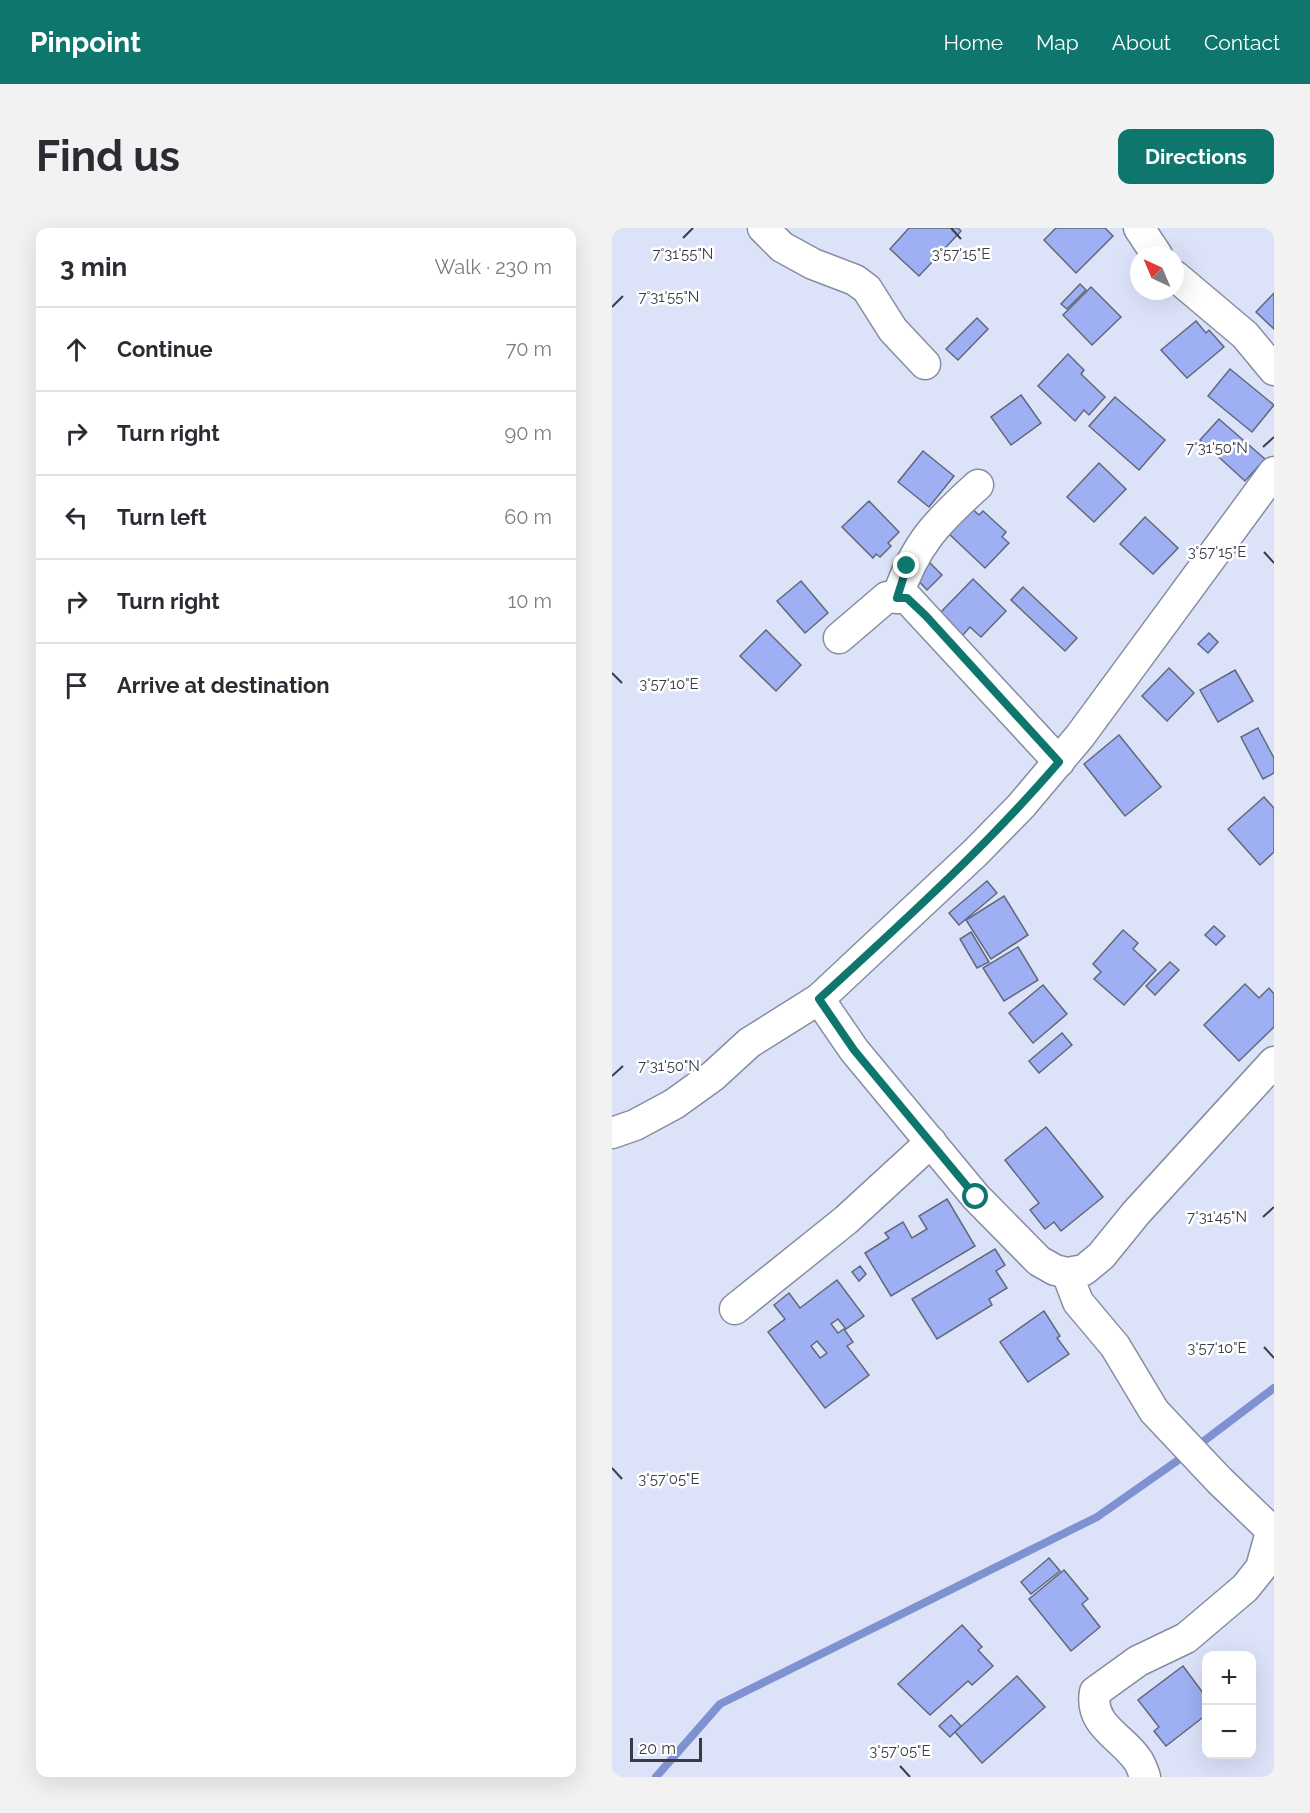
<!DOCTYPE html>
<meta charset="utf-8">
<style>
body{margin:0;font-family:Raleway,sans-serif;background:#f2f2f3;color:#2b2b33}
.controls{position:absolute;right:18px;bottom:18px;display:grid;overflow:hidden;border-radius:12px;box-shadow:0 6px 24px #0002}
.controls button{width:54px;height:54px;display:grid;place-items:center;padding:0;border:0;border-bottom:2px solid #e1e1e2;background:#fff;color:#2b2b33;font:30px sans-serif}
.compass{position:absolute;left:518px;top:18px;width:54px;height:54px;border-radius:50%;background:#fff;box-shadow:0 6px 24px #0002;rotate:316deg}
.scale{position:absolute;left:18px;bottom:15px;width:72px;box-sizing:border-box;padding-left:6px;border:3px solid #3a3c45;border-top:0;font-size:16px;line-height:21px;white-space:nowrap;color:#3a3c45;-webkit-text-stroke:4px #fff;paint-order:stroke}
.stop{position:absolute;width:18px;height:18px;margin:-14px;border:4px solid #0f766e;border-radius:50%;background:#fff}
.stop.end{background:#0f766e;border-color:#fff;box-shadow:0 2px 6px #0008}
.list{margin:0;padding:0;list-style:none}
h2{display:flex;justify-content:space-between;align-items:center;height:78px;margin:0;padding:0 24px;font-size:26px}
h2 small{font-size:20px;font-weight:400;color:#7c7c81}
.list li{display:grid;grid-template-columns:39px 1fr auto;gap:18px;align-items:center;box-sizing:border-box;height:84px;padding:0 24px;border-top:2px solid #e1e1e2}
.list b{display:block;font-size:22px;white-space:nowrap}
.list em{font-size:20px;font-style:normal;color:#7c7c81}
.icon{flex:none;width:33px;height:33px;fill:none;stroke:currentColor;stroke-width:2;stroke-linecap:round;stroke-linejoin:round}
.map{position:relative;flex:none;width:662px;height:1549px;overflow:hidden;border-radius:12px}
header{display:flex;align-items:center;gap:36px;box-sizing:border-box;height:84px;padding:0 30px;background:#0f766e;color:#fff}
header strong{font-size:28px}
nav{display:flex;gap:33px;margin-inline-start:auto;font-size:21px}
.intro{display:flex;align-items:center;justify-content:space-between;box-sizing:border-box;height:144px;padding:0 36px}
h1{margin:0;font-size:42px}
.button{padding:15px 27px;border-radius:12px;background:#0f766e;color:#fff;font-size:21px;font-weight:700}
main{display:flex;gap:36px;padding:0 36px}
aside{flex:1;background:#fff;border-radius:12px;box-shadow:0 6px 24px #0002}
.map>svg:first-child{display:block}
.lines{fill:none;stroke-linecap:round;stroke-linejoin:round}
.stream{stroke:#8091d2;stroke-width:8}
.building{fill:#9eb0f3;stroke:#62687b;stroke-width:1.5;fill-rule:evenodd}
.minor-casing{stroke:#878da1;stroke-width:33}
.minor{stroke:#fff;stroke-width:30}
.route{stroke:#0f766e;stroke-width:8}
.ticks{fill:none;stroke:#3a3c45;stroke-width:2}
.ticks-label{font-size:15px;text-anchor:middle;fill:#3a3c45;stroke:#fff;stroke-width:5;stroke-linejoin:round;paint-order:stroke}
</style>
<header>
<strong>Pinpoint</strong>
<nav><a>Home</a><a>Map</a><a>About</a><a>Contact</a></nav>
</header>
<div class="intro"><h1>Find us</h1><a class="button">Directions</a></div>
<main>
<aside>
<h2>3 min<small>Walk · 230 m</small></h2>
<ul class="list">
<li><svg class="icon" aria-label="ahead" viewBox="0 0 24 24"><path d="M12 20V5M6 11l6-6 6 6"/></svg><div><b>Continue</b></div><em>70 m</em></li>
<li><svg class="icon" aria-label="right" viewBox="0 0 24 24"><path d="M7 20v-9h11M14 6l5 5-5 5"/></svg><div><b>Turn right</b></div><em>90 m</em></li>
<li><svg class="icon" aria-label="left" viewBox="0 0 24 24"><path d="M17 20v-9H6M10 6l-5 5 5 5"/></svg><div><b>Turn left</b></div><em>60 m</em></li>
<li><svg class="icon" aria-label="right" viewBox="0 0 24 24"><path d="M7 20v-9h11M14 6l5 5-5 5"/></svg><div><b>Turn right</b></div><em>10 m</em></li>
<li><svg class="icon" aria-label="arrive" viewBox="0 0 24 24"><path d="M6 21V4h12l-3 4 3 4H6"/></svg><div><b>Arrive at destination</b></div></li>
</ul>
</aside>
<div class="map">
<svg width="662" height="1549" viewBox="0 0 662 1549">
<rect width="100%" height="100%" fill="#dce3f9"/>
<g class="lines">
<g class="stream">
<path d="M 584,1219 L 662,1160"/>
<path d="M 44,1549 L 108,1476 L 485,1289 L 575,1226"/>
</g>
</g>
<g class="building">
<path d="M 297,0 L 346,0 L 349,3 L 307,48 L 278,21 Z"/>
<path d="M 444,0 L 493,0 L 501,8 L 464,45 L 432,12 Z"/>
<path d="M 468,56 L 474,62 L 455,81 L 449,76 Z"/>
<path d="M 479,59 L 509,89 L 480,117 L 451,87 Z"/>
<path d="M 662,65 L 662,101 L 644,84 Z"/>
<path d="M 365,90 L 376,101 L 346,132 L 334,121 Z"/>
<path d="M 584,93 L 594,105 L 597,102 L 612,119 L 575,150 L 549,122 Z"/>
<path d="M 456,126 L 472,142 L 469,146 L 493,169 L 477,187 L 472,182 L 463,193 L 426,158 Z"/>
<path d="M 618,141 L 662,177 L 640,204 L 596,168 Z"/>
<path d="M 409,167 L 429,195 L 399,217 L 379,189 Z"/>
<path d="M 503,169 L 553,212 L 527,242 L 477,198 Z"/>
<path d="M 607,191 L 653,231 L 633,253 L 588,212 Z"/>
<path d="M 311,223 L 342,248 L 317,279 L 286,254 Z"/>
<path d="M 487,235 L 514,261 L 482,294 L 455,269 Z"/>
<path d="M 257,273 L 287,304 L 276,315 L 279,318 L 268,329 L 264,326 L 261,330 L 230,299 Z"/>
<path d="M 357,278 L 367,287 L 371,283 L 394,304 L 390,309 L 397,315 L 373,340 L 334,303 Z"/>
<path d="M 533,289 L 566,320 L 541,346 L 508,316 Z"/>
<path d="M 317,334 L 330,347 L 315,362 L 302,348 Z"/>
<path d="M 361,351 L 394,383 L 369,409 L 358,399 L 350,408 L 327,386 Z"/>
<path d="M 189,353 L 216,385 L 193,405 L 165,373 Z"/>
<path d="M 411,359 L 465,410 L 453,423 L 399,372 Z"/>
<path d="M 154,402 L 189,437 L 164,463 L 128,428 Z"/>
<path d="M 597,405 L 606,414 L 596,425 L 586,416 Z"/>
<path d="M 557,440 L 582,465 L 555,493 L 530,468 Z"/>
<path d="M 623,442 L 641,473 L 606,494 L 588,462 Z"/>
<path d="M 646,500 L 662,530 L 662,545 L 651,551 L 629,509 Z"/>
<path d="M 507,507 L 549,559 L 513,588 L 472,536 Z"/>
<path d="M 652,569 L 662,580 L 662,624 L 648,637 L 616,601 Z"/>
<path d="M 375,653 L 385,665 L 347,697 L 337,685 Z"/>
<path d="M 392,668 L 416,707 L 379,731 L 354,692 Z"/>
<path d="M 602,698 L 613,708 L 604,717 L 593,707 Z"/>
<path d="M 511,702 L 526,715 L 521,721 L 544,742 L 512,777 L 482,751 L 489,744 L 481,736 Z"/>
<path d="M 359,704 L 377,734 L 365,740 L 348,711 Z"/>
<path d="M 406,719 L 426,752 L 392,773 L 371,740 Z"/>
<path d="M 558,734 L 567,742 L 543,767 L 534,758 Z"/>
<path d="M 633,756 L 647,770 L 657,760 L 662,766 L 662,799 L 627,833 L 592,797 Z"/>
<path d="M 431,757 L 455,786 L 421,815 L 397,785 Z"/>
<path d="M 450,805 L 460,817 L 427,845 L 417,833 Z"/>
<path d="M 434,899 L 491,969 L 449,1003 L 442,994 L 433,1001 L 418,982 L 427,975 L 393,932 Z"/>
<path d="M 335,971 L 363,1018 L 279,1068 L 253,1025 L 277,1010 L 273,1005 L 291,994 L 300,1010 L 315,1001 L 307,988 Z"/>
<path d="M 383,1021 L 393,1037 L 384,1043 L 395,1060 L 377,1071 L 380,1077 L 325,1111 L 300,1071 Z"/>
<path d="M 248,1038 L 254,1046 L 247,1053 L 240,1044 Z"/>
<path d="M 225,1052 L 252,1088 L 234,1101 L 226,1091 L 219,1096 L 226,1105 L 232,1101 L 241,1114 L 235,1118 L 257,1147 L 213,1180 L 156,1104 L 173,1091 L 162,1077 L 177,1065 L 188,1080 ZM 205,1113 L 215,1125 L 208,1130 L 199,1118 Z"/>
<path d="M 432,1083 L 448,1108 L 445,1110 L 457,1126 L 416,1154 L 388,1114 Z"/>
<path d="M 437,1330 L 448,1343 L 419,1366 L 409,1354 Z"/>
<path d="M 452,1342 L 476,1371 L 470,1376 L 488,1399 L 459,1423 L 417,1371 Z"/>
<path d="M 350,1397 L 370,1419 L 366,1422 L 381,1438 L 360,1457 L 356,1453 L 318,1487 L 286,1456 Z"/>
<path d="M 571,1438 L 594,1469 L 594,1487 L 554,1518 L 542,1503 L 547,1499 L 526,1472 Z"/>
<path d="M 405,1448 L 433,1479 L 370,1535 L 343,1504 Z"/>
<path d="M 339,1487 L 349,1498 L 338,1509 L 327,1498 Z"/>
</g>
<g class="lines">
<g class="minor-casing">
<g id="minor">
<path d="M 151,0 L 170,19 L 201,36 L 243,52 L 255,61 L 281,102 L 313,136"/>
<path d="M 527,0 L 545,27"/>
<path d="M 563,48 L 633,107 L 662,142"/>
<path d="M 285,370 C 303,316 325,294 366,257"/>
<path d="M 227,410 L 275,369 L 295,370 L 447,534"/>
<path d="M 207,771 L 242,822 L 364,969 L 427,1033 L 443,1042 L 455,1045 L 472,1042 L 489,1028 L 524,985 L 662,834"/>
<path d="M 0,905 L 23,897 L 62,876 L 101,848 L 137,815 L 207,771 L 363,625 L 409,578 L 468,508 L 662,244"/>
<path d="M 455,1045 L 466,1074 L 503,1118 L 542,1183 L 607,1252 L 662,1305"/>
<path d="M 123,1081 L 234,992 L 319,914"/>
<path d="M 533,1549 C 531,1543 529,1536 525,1531 C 509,1508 477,1497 483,1464 L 526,1433 L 574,1410 L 633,1360 L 649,1340 L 659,1304"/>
</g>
</g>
<use href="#minor" class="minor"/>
</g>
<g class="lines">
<path class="route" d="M 295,338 L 285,370 L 295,370 L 314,388 L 447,534 C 374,619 290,695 207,771 L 242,822 L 364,969"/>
</g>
<path class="ticks" d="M 339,0 L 349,11M 71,10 L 81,0M 0,79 L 11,68M 651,219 L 662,209M 652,324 L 662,335M 0,445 L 10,455M 0,848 L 11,838M 651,989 L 662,979M 652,1119 L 662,1130M 0,1240 L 10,1251M 288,1538 L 298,1549"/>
<g class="ticks-label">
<text x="71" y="31">7°31'55"N</text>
<text x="349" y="31">3°57'15"E</text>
<text x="57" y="74">7°31'55"N</text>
<text x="605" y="225">7°31'50"N</text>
<text x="605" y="329">3°57'15"E</text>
<text x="57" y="461">3°57'10"E</text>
<text x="57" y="843">7°31'50"N</text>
<text x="605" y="994">7°31'45"N</text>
<text x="605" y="1125">3°57'10"E</text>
<text x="57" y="1256">3°57'05"E</text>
<text x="288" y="1528">3°57'05"E</text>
</g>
</svg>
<div class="controls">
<button>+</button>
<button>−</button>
</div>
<svg class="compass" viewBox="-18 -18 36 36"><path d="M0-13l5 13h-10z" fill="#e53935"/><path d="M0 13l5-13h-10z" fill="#7c7c81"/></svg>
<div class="scale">20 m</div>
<div class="stop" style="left:364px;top:969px"></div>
<div class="stop end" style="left:295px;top:338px"></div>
</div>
</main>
